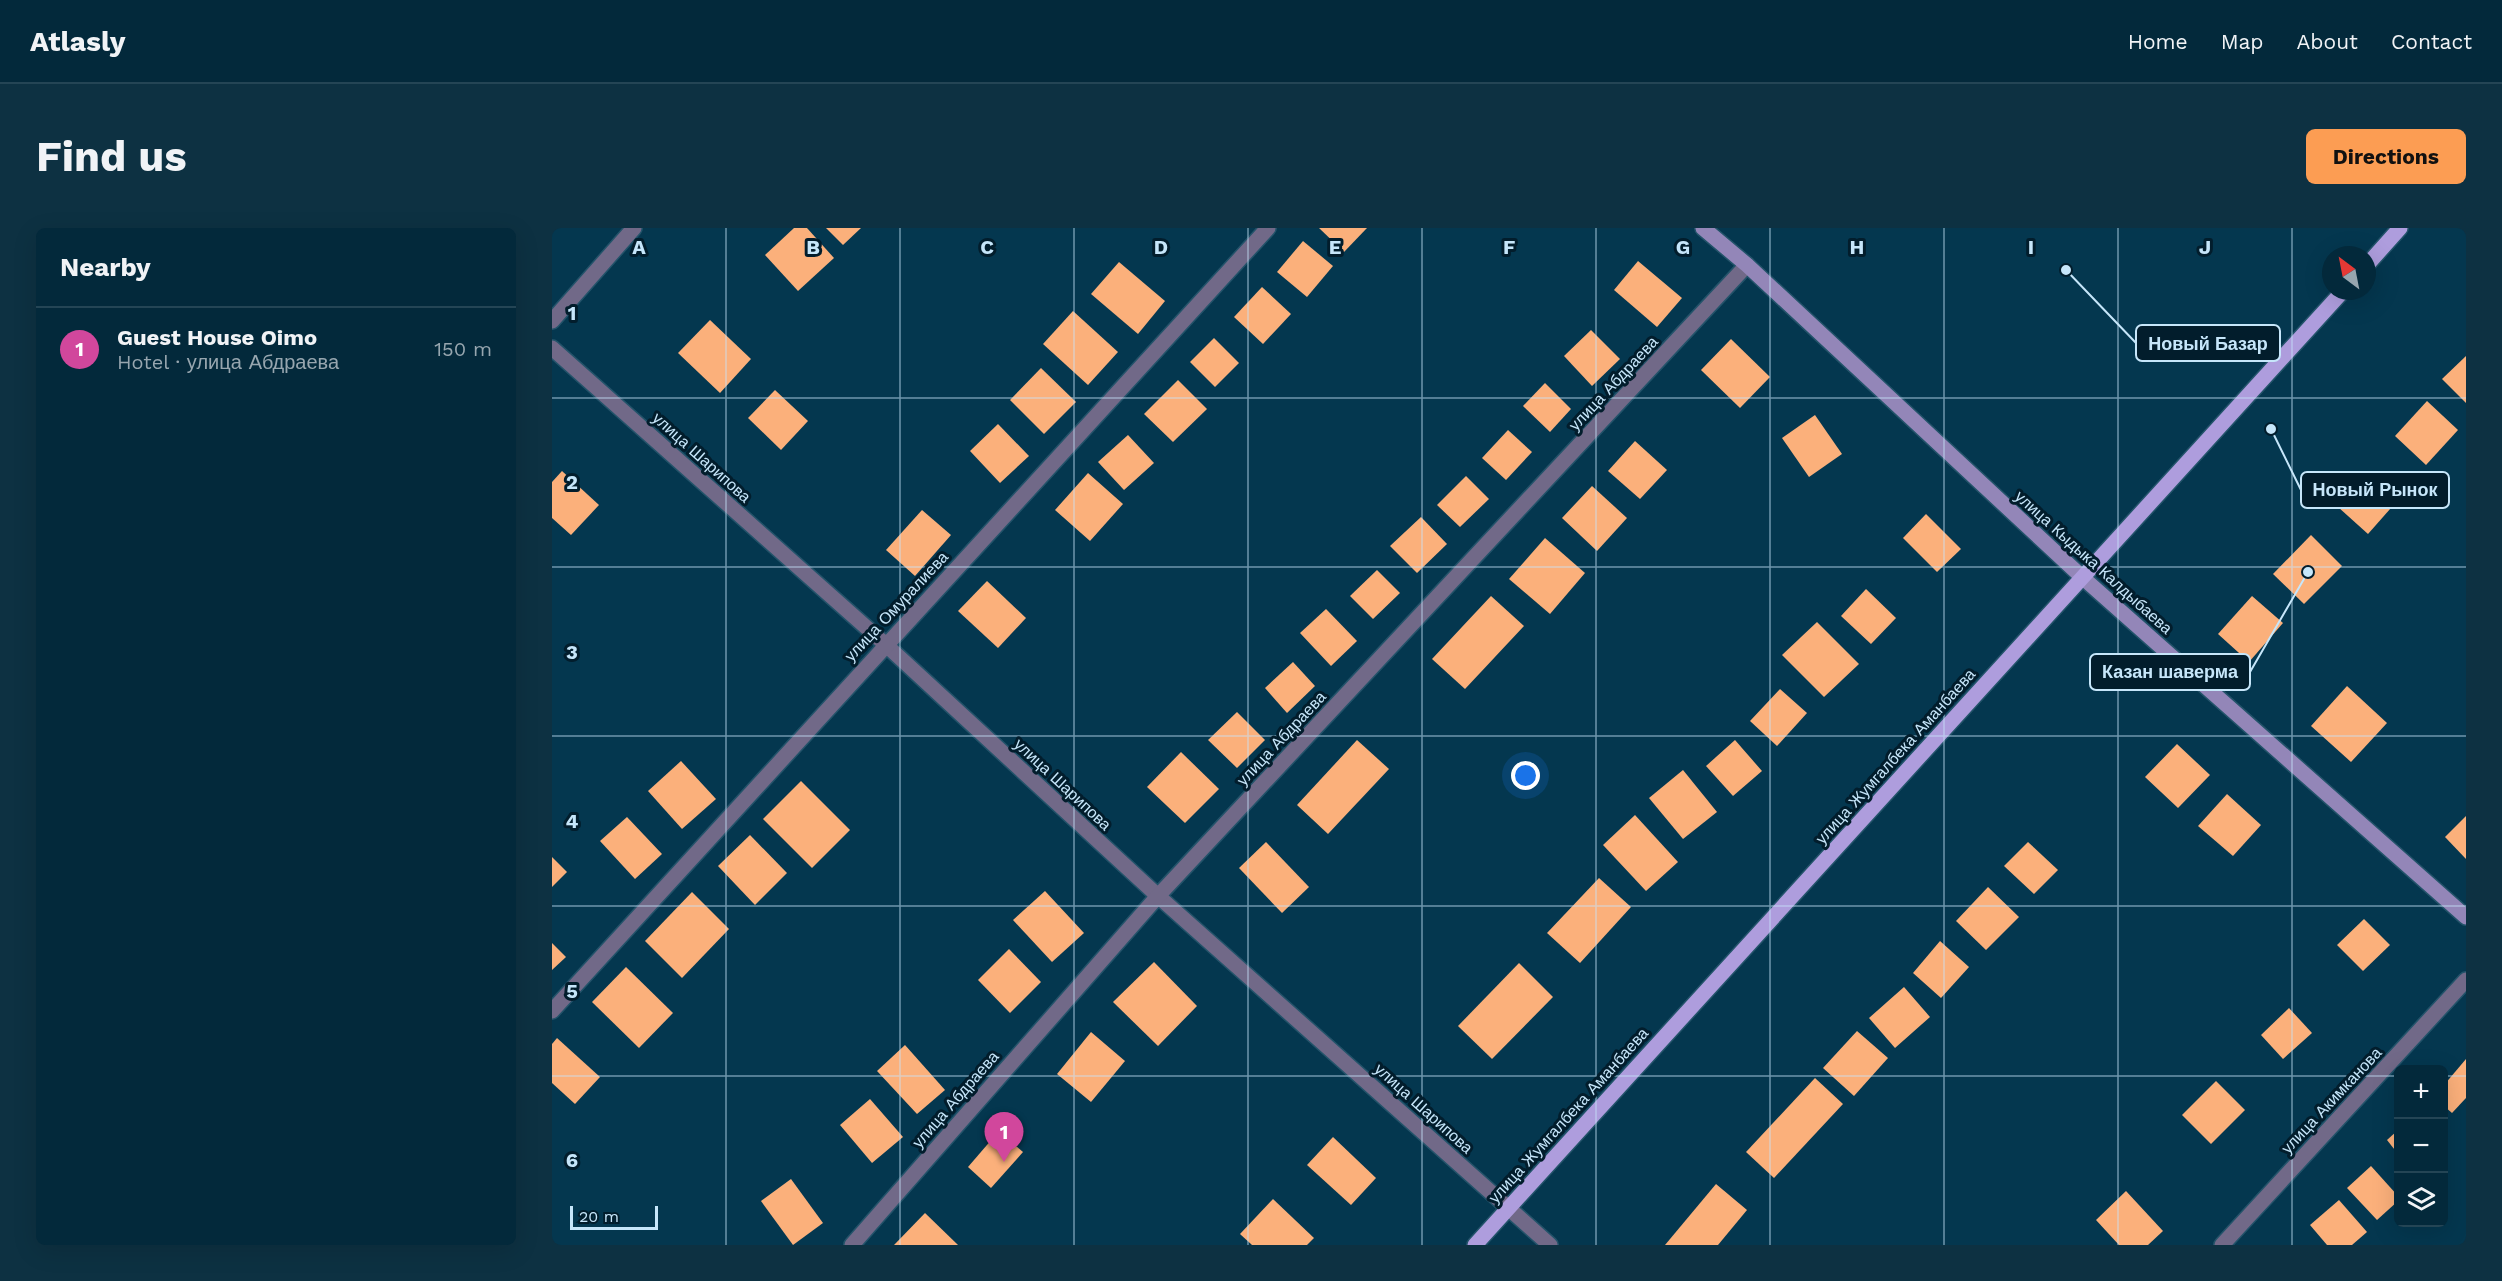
<!DOCTYPE html>
<meta charset="utf-8">
<style>
body{margin:0;font-family:"Work Sans",sans-serif;background:#0d3142;color:#f1f3f6}
.controls{position:absolute;right:18px;bottom:18px;display:grid;overflow:hidden;border-radius:9px;box-shadow:0 6px 24px #0002}
.controls button{width:54px;height:54px;display:grid;place-items:center;padding:0;border:0;border-bottom:2px solid #244555;background:#03293b;color:#f1f3f6;font:30px sans-serif}
.compass{position:absolute;left:1770px;top:18px;width:54px;height:54px;border-radius:50%;background:#03293b;box-shadow:0 6px 24px #0002;rotate:328deg}
.scale{position:absolute;left:18px;bottom:15px;width:88px;box-sizing:border-box;padding-left:6px;border:3px solid #c6e6fa;border-top:0;font-size:16px;line-height:21px;white-space:nowrap;color:#c6e6fa;-webkit-text-stroke:4px #021d2c;paint-order:stroke}
.you{position:absolute;left:974px;top:548px;width:21px;height:21px;margin:-15px;border:4px solid #fff;border-radius:50%;background:#1a73e8;box-shadow:0 0 0 9px #1a73e833}
.badge{display:grid;place-items:center;width:39px;height:39px;border-radius:50%;background:#fc9d53;color:#fff;font-size:20px;font-weight:700}
.pin{position:absolute;translate:-50% -50px;filter:drop-shadow(0 2px 3px #0008)}
.pin::after{content:'';position:absolute;top:32px;width:21px;height:18px;background:inherit;clip-path:polygon(0 0,100% 0,50% 100%)}
.list{margin:0;padding:0;list-style:none}
h2{display:flex;justify-content:space-between;align-items:center;height:78px;margin:0;padding:0 24px;font-size:26px}
h2 small{font-size:20px;font-weight:400;color:#97a6af}
.list li{display:grid;grid-template-columns:39px 1fr auto;gap:18px;align-items:center;box-sizing:border-box;height:84px;padding:0 24px;border-top:2px solid #244555}
.list b{display:block;font-size:22px;white-space:nowrap}
.list p{margin:0;font-size:20px;white-space:nowrap;color:#97a6af}
.list em{font-size:20px;font-style:normal;color:#97a6af}
.icon{flex:none;width:33px;height:33px;fill:none;stroke:currentColor;stroke-width:2;stroke-linecap:round;stroke-linejoin:round}
.map{position:relative;flex:none;width:1914px;height:1017px;overflow:hidden;border-radius:9px}
header{display:flex;align-items:center;gap:36px;box-sizing:border-box;height:84px;padding:0 30px;background:#03293b;border-bottom:2px solid #244555}
header strong{font-size:28px}
nav{display:flex;gap:33px;margin-inline-start:auto;font-size:21px}
.intro{display:flex;align-items:center;justify-content:space-between;box-sizing:border-box;height:144px;padding:0 36px}
h1{margin:0;font-size:42px}
.button{padding:15px 27px;border-radius:9px;background:#fc9d53;color:#111;font-size:21px;font-weight:700}
main{display:flex;gap:36px;padding:0 36px}
aside{flex:1;background:#03293b;border-radius:9px;box-shadow:0 6px 24px #0002}
.map>svg:first-child{display:block}
.building{fill:#fbb07b}
.lines{fill:none;stroke-linecap:round;stroke-linejoin:round}
.street-casing{stroke:#23536a;stroke-width:18}
.secondary-casing{stroke:#23536a;stroke-width:18}
.primary-casing{stroke:#23536a;stroke-width:18}
.street{stroke:#716988;stroke-width:15}
.secondary{stroke:#9386b8;stroke-width:15}
.primary{stroke:#ae9ddd;stroke-width:15}
.grid{fill:none;stroke:#c6e6fa;stroke-width:1.5;stroke-opacity:0.55}
.labels{text-anchor:middle;stroke-width:6;stroke-linejoin:round;paint-order:stroke}
.street-label{font-size:16px;fill:#c6e6fa;stroke:#021d2c}
.grid-label{font-size:20px;text-anchor:middle;font-weight:bold;fill:#c6e6fa;stroke:#021d2c;stroke-width:6;stroke-linejoin:round;paint-order:stroke}
.leader{fill:none;stroke:#c6e6fa;stroke-width:2}
.callout-dot{fill:#c6e6fa;stroke:#021d2c;stroke-width:2}
.callout{fill:#021d2c;stroke:#c6e6fa;stroke-width:2}
.callout-label{font-size:18px;text-anchor:middle;font-weight:bold;fill:#c6e6fa}
</style>
<header>
<strong>Atlasly</strong>
<nav><a>Home</a><a>Map</a><a>About</a><a>Contact</a></nav>
</header>
<div class="intro"><h1>Find us</h1><a class="button">Directions</a></div>
<main>
<aside>
<h2>Nearby<small></small></h2>
<ul class="list">
<li><span class="badge" style="background:#d1479c">1</span><div><b>Guest House Oimo</b><p>Hotel · улица Абдраева</p></div><em>150 m</em></li>
</ul>
</aside>
<div class="map">
<svg width="1914" height="1017" viewBox="0 0 1914 1017">
<rect width="100%" height="100%" fill="#04374f"/>
<g class="building">
<path d="M 242,0 L 255,0 L 282,30 L 246,63 L 213,27 Z"/>
<path d="M 274,0 L 309,0 L 291,17 Z"/>
<path d="M 767,0 L 815,0 L 792,24 Z"/>
<path d="M 751,13 L 781,38 L 755,69 L 725,44 Z"/>
<path d="M 1086,33 L 1130,70 L 1105,99 L 1062,62 Z"/>
<path d="M 567,34 L 613,73 L 586,106 L 539,66 Z"/>
<path d="M 710,59 L 739,86 L 711,116 L 682,89 Z"/>
<path d="M 521,83 L 566,124 L 536,157 L 491,116 Z"/>
<path d="M 158,92 L 199,131 L 168,165 L 126,125 Z"/>
<path d="M 1039,102 L 1068,131 L 1040,158 L 1012,128 Z"/>
<path d="M 662,110 L 687,135 L 663,159 L 638,134 Z"/>
<path d="M 1179,111 L 1218,149 L 1188,180 L 1149,142 Z"/>
<path d="M 1914,128 L 1914,175 L 1890,151 Z"/>
<path d="M 489,140 L 524,174 L 492,206 L 458,172 Z"/>
<path d="M 626,152 L 655,181 L 621,214 L 592,186 Z"/>
<path d="M 993,155 L 1019,181 L 998,204 L 971,178 Z"/>
<path d="M 223,162 L 256,193 L 229,222 L 196,190 Z"/>
<path d="M 1875,173 L 1906,202 L 1874,237 L 1843,208 Z"/>
<path d="M 1263,187 L 1290,226 L 1257,249 L 1230,210 Z"/>
<path d="M 446,196 L 477,228 L 448,255 L 418,223 Z"/>
<path d="M 956,202 L 980,224 L 954,252 L 930,230 Z"/>
<path d="M 576,207 L 602,235 L 572,262 L 546,234 Z"/>
<path d="M 1083,213 L 1115,242 L 1088,271 L 1056,243 Z"/>
<path d="M 10,243 L 47,277 L 19,307 L 0,290 L 0,254 Z"/>
<path d="M 536,245 L 571,276 L 538,313 L 503,282 Z"/>
<path d="M 1816,246 L 1846,272 L 1816,306 L 1786,279 Z"/>
<path d="M 914,248 L 937,271 L 908,299 L 885,277 Z"/>
<path d="M 1040,258 L 1075,290 L 1045,323 L 1010,290 Z"/>
<path d="M 370,282 L 399,307 L 363,348 L 334,322 Z"/>
<path d="M 1374,286 L 1409,321 L 1385,344 L 1351,310 Z"/>
<path d="M 869,289 L 895,316 L 865,345 L 838,318 Z"/>
<path d="M 1759,307 L 1790,338 L 1752,376 L 1721,346 Z"/>
<path d="M 993,310 L 1033,345 L 998,386 L 957,351 Z"/>
<path d="M 825,342 L 848,365 L 821,391 L 798,368 Z"/>
<path d="M 435,353 L 474,390 L 446,420 L 406,383 Z"/>
<path d="M 1314,361 L 1344,390 L 1319,416 L 1289,388 Z"/>
<path d="M 939,368 L 972,398 L 913,461 L 880,431 Z"/>
<path d="M 1700,368 L 1731,395 L 1697,434 L 1666,406 Z"/>
<path d="M 774,381 L 805,413 L 779,438 L 748,405 Z"/>
<path d="M 1265,394 L 1307,436 L 1272,469 L 1230,427 Z"/>
<path d="M 741,434 L 763,458 L 735,485 L 713,460 Z"/>
<path d="M 1795,458 L 1835,495 L 1799,534 L 1759,498 Z"/>
<path d="M 1228,461 L 1255,485 L 1225,518 L 1198,493 Z"/>
<path d="M 685,484 L 713,512 L 685,540 L 656,512 Z"/>
<path d="M 805,512 L 837,541 L 776,606 L 745,577 Z"/>
<path d="M 1183,512 L 1210,543 L 1181,568 L 1154,538 Z"/>
<path d="M 1625,516 L 1658,547 L 1626,580 L 1593,549 Z"/>
<path d="M 629,524 L 667,561 L 633,595 L 595,559 Z"/>
<path d="M 129,533 L 164,571 L 130,601 L 96,563 Z"/>
<path d="M 1131,542 L 1165,584 L 1131,611 L 1097,570 Z"/>
<path d="M 249,553 L 298,602 L 260,640 L 211,591 Z"/>
<path d="M 1675,566 L 1709,597 L 1681,628 L 1646,598 Z"/>
<path d="M 1083,587 L 1126,634 L 1094,663 L 1051,617 Z"/>
<path d="M 1914,588 L 1914,631 L 1893,609 Z"/>
<path d="M 75,589 L 110,626 L 83,651 L 48,613 Z"/>
<path d="M 198,607 L 235,645 L 203,677 L 166,638 Z"/>
<path d="M 714,614 L 757,659 L 730,685 L 687,640 Z"/>
<path d="M 1476,614 L 1506,642 L 1482,666 L 1452,638 Z"/>
<path d="M 0,629 L 15,644 L 0,659 Z"/>
<path d="M 1047,650 L 1079,679 L 1028,735 L 995,705 Z"/>
<path d="M 1436,659 L 1467,689 L 1434,722 L 1404,693 Z"/>
<path d="M 493,663 L 532,705 L 500,734 L 461,692 Z"/>
<path d="M 140,664 L 177,701 L 130,750 L 93,713 Z"/>
<path d="M 1812,691 L 1838,717 L 1811,743 L 1785,717 Z"/>
<path d="M 1388,713 L 1417,739 L 1389,770 L 1361,745 Z"/>
<path d="M 0,715 L 14,729 L 0,742 Z"/>
<path d="M 457,721 L 489,754 L 458,785 L 426,752 Z"/>
<path d="M 602,734 L 645,778 L 606,818 L 561,774 Z"/>
<path d="M 967,735 L 1001,769 L 940,831 L 906,798 Z"/>
<path d="M 74,739 L 121,785 L 87,820 L 40,774 Z"/>
<path d="M 1352,759 L 1378,789 L 1343,820 L 1317,790 Z"/>
<path d="M 1737,780 L 1760,805 L 1731,831 L 1709,807 Z"/>
<path d="M 1305,803 L 1336,830 L 1302,868 L 1271,840 Z"/>
<path d="M 539,804 L 573,833 L 539,874 L 505,846 Z"/>
<path d="M 5,810 L 48,849 L 23,876 L 0,855 L 0,816 Z"/>
<path d="M 353,817 L 393,862 L 365,886 L 325,843 Z"/>
<path d="M 1914,831 L 1914,870 L 1900,885 L 1892,878 L 1892,857 Z"/>
<path d="M 1263,850 L 1291,876 L 1222,950 L 1194,924 Z"/>
<path d="M 1664,853 L 1693,882 L 1659,916 L 1630,887 Z"/>
<path d="M 318,871 L 351,909 L 320,935 L 288,897 Z"/>
<path d="M 1846,902 L 1846,926 L 1835,912 Z"/>
<path d="M 447,903 L 471,924 L 439,960 L 416,939 Z"/>
<path d="M 781,909 L 824,950 L 799,977 L 755,937 Z"/>
<path d="M 1819,938 L 1846,968 L 1846,973 L 1825,992 L 1795,960 Z"/>
<path d="M 239,951 L 271,995 L 241,1017 L 209,973 Z"/>
<path d="M 1164,956 L 1195,982 L 1166,1017 L 1113,1017 Z"/>
<path d="M 1574,963 L 1611,1003 L 1596,1017 L 1567,1017 L 1544,992 Z"/>
<path d="M 721,971 L 762,1010 L 755,1017 L 700,1017 L 688,1006 Z"/>
<path d="M 1787,972 L 1815,1004 L 1800,1017 L 1775,1017 L 1758,997 Z"/>
<path d="M 373,985 L 406,1017 L 342,1017 Z"/>
</g>
<g class="lines">
<g class="street-casing">
<g id="street">
<path d="M 0,93 L 82,0"/>
<path d="M 0,120 L 333,416 L 606,668 L 998,1017"/>
<path d="M 0,783 L 716,0"/>
<path d="M 300,1017 L 606,668 L 1195,37"/>
<path d="M 1670,1017 L 1914,752"/>
</g>
</g>
<g class="secondary-casing">
<path id="secondary" d="M 1151,0 L 1195,37 L 1530,349 L 1914,689"/>
</g>
<g class="primary-casing">
<g id="primary">
<path d="M 1815,37 L 1848,0"/>
<path d="M 923,1017 L 1791,63"/>
</g>
</g>
<use href="#street" class="street"/>
<use href="#secondary" class="secondary"/>
<use href="#primary" class="primary"/>
</g>
<path class="grid" d="M 174,0 L 174,1017M 348,0 L 348,1017M 522,0 L 522,1017M 696,0 L 696,1017M 870,0 L 870,1017M 1044,0 L 1044,1017M 1218,0 L 1218,1017M 1392,0 L 1392,1017M 1566,0 L 1566,1017M 1740,0 L 1740,1017M 0,170 L 1914,170M 0,339 L 1914,339M 0,508 L 1914,508M 0,678 L 1914,678M 0,848 L 1846,848M 1892,848 L 1914,848"/>
<g class="labels">
<g class="street-label">
<text transform="translate(1061 155) rotate(-47)" y="6">улица Абдраева</text>
<text transform="translate(150 229) rotate(42)" y="6">улица Шарипова</text>
<text transform="translate(1542 334) rotate(42)" y="6">улица Кыдыка Калдыбаева</text>
<text transform="translate(344 378) rotate(-47)" y="6">улица Омуралиева</text>
<text transform="translate(729 510) rotate(-47)" y="6">улица Абдраева</text>
<text transform="translate(1343 528) rotate(-48)" y="6">улица Жумгалбека Аманбаева</text>
<text transform="translate(511 556) rotate(43)" y="6">улица Шарипова</text>
<text transform="translate(403 871) rotate(-49)" y="6">улица Абдраева</text>
<text transform="translate(1779 872) rotate(-47)" y="6">улица Акимканова</text>
<text transform="translate(872 880) rotate(42)" y="6">улица Шарипова</text>
<text transform="translate(1016 887) rotate(-48)" y="6">улица Жумгалбека Аманбаева</text>
</g>
</g>
<g class="grid-label">
<text x="87" y="26">A</text>
<text x="261" y="26">B</text>
<text x="435" y="26">C</text>
<text x="609" y="26">D</text>
<text x="783" y="26">E</text>
<text x="957" y="26">F</text>
<text x="1131" y="26">G</text>
<text x="1305" y="26">H</text>
<text x="1479" y="26">I</text>
<text x="1653" y="26">J</text>
<text x="20" y="92">1</text>
<text x="20" y="261">2</text>
<text x="20" y="431">3</text>
<text x="20" y="600">4</text>
<text x="20" y="770">5</text>
<text x="20" y="939">6</text>
</g>
<path class="leader" d="M1514 42L1584 115M1719 201L1749 262M1756 344L1698 444"/>
<g class="callout-dot">
<circle cx="1514" cy="42" r="6"/>
<circle cx="1719" cy="201" r="6"/>
<circle cx="1756" cy="344" r="6"/>
</g>
<g class="callout">
<rect x="1584" y="97" width="144" height="36" rx="6"/>
<rect x="1749" y="244" width="148" height="36" rx="6"/>
<rect x="1538" y="426" width="160" height="36" rx="6"/>
</g>
<g class="callout-label">
<text x="1656" y="122">Новый Базар</text>
<text x="1823" y="268">Новый Рынок</text>
<text x="1618" y="450">Казан шаверма</text>
</g>
</svg>
<div class="controls">
<button>+</button>
<button>−</button>
<button><svg class="icon" aria-label="layers" viewBox="0 0 24 24"><path d="M12 4l9 5-9 5-9-5zM3 14l9 5 9-5"/></svg></button>
</div>
<svg class="compass" viewBox="-18 -18 36 36"><path d="M0-13l5 13h-10z" fill="#e53935"/><path d="M0 13l5-13h-10z" fill="#97a6af"/></svg>
<div class="scale">20 m</div>
<div class="you"></div>
<div class="pin badge" style="left:452px;top:934px;background:#d1479c">1</div>
</div>
</main>
